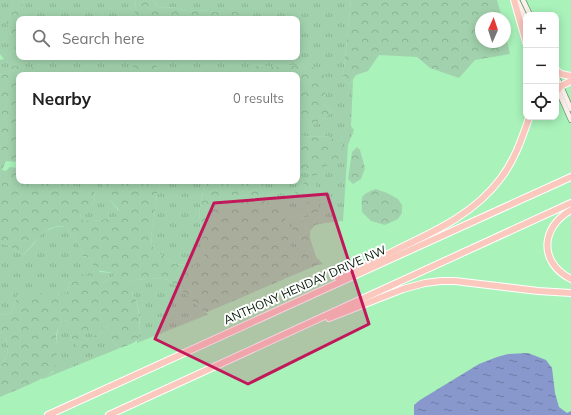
<!DOCTYPE html>
<meta charset="utf-8">
<style>
body{margin:0;font-family:Mulish,sans-serif;background:#f2f2f2;color:#222}
.controls{position:absolute;right:12px;top:12px;display:grid;overflow:hidden;border-radius:8px;box-shadow:0 2px 10px #0003}
.controls button{width:36px;height:36px;display:grid;place-items:center;padding:0;border:0;border-bottom:1px solid #e0e0e0;background:#fff;color:#222;font:20px sans-serif}
.compass{position:absolute;left:475px;top:12px;width:36px;height:36px;border-radius:50%;background:#fff;box-shadow:0 2px 10px #0003;rotate:3deg}
.list{margin:0;padding:0;list-style:none}
h2{display:flex;justify-content:space-between;align-items:center;height:52px;margin:0;padding:0 16px;font-size:17px}
h2 small{font-size:13px;font-weight:400;color:#767676}
.icon{flex:none;width:22px;height:22px;fill:none;stroke:currentColor;stroke-width:2;stroke-linecap:round;stroke-linejoin:round}
.map{position:relative;flex:none;width:571px;height:415px;overflow:hidden}
.search{position:absolute;background:#fff;box-shadow:0 2px 10px #0003;left:16px;top:16px;width:284px;height:44px;display:flex;align-items:center;gap:10px;box-sizing:border-box;padding:0 14px;border-radius:8px;color:#767676;font-size:15px}
.panel{position:absolute;background:#fff;box-shadow:0 2px 10px #0003;left:16px;top:72px;width:284px;height:112px;border-radius:8px}
.map>svg:first-child{display:block}
.grass{fill:url(#grass-tufts);fill-rule:evenodd}
.forest{fill:url(#forest-crowns)}
.water{fill:url(#water-ripples)}
.lines{fill:none;stroke-linecap:round;stroke-linejoin:round}
.secondary-casing{stroke:#5ba26e;stroke-width:6}
.highway-casing{stroke:#fff;stroke-width:8}
.secondary{stroke:#feeeec;stroke-width:4.5}
.highway{stroke:#fbc8be;stroke-width:6}
.marked{fill:#c2185b;fill-opacity:0.2;stroke:#c2185b;stroke-width:3;stroke-linejoin:round}
.labels{text-anchor:middle;stroke-width:4;stroke-linejoin:round;paint-order:stroke}
.street-label{font-size:12px;fill:#001504;stroke:#fff}
</style>
<div class="map">
<svg width="571" height="415" viewBox="0 0 571 415">
<defs>
<pattern id="grass-tufts" width="24" height="20" patternUnits="userSpaceOnUse"><rect width="24" height="20" fill="#a2d2ad"/><path d="M3 7l-1-3M5 7V3M7 7l1-3M15 17l-1-3M17 17v-4M19 17l1-3" fill="none" stroke="#8ab393"/></pattern>
<pattern id="forest-crowns" width="20" height="18" patternUnits="userSpaceOnUse"><rect width="20" height="18" fill="#a2d2ad"/><path d="M2 6a3 3 0 1 1 6 0M12 15a3 3 0 1 1 6 0" fill="none" stroke="#8ab393"/></pattern>
<pattern id="water-ripples" width="26" height="14" patternUnits="userSpaceOnUse"><rect width="26" height="14" fill="#8898cd"/><path d="M2 4q2-2 4 0t4 0M15 11q2-2 4 0t4 0" fill="none" stroke="#6d7ba4"/></pattern>
</defs>
<rect width="100%" height="100%" fill="#a9f2ba"/>
<g class="grass">
<path d="M 0,0 L 12,0 L 13,5 L 9,31 L 15,41 L 15,50 L 9,55 L 19,59 L 19,57 L 133,57 L 133,75 L 37,75 L 37,68 L 0,75 L 0,60 L 4,59 L 0,54 Z"/>
<path d="M 24,0 L 136,0 L 134,19 L 103,19 L 102,12 L 102,19 L 25,19 L 22,14 L 28,13 L 22,5 Z"/>
<path d="M 154,0 L 351,0 L 343,78 L 349,85 L 353,80 L 351,126 L 354,130 L 348,145 L 343,221 L 325,223 L 315,225 L 310,231 L 310,238 L 316,257 L 323,264 L 317,265 L 311,250 L 302,248 L 292,250 L 288,239 L 286,226 L 265,203 L 265,181 L 297,181 L 297,174 L 304,170 L 310,174 L 318,168 L 323,166 L 329,136 L 312,137 L 297,135 L 297,124 C 314,124 320,124 332,111 L 323,105 L 323,98 L 327,90 L 296,65 L 272,67 L 258,65 L 246,75 L 155,75 L 159,57 L 297,57 L 297,19 L 249,19 L 240,12 L 221,12 L 198,10 L 189,12 L 177,8 L 159,7 L 154,2 ZM 318,189 L 311,190 L 311,195 L 318,212 L 304,216 L 301,219 C 306,225 308,229 308,237 L 300,242 L 299,234 L 293,217 L 302,214 L 309,210 L 308,200 L 293,198 L 302,190 Z"/>
<path d="M 58,181 L 101,182 L 101,181 L 104,181 L 102,191 L 119,211 L 116,217 L 95,221 L 84,221 L 80,216 L 81,212 L 95,202 L 94,190 L 59,183 Z"/>
<path d="M 161,181 L 205,181 L 199,212 L 205,261 L 202,266 L 175,264 L 157,252 L 152,246 L 151,236 L 154,218 L 157,194 Z"/>
<path d="M 55,227 L 67,227 L 80,247 L 83,256 L 91,258 L 100,272 L 112,273 L 115,275 L 102,283 L 75,281 L 70,283 L 66,294 L 62,295 L 47,294 L 18,294 L 12,313 L 0,315 L 0,243 L 7,245 L 23,255 L 31,247 L 42,233 Z"/>
<path d="M 159,278 L 168,280 L 177,286 L 205,313 L 209,314 L 137,343 L 137,341 C 143,333 139,306 135,297 C 134,296 132,293 131,292 L 131,283 L 135,280 Z"/>
<path d="M 67,320 L 67,324 L 72,340 L 91,341 L 88,341 L 84,337 L 84,334 L 89,332 L 92,334 L 95,337 L 100,333 L 104,326 L 108,327 C 110,334 112,345 120,348 L 43,379 L 42,378 L 53,372 L 58,326 L 63,321 Z"/>
<path d="M 0,332 L 6,336 L 8,354 L 0,368 Z"/>
</g>
<g class="forest">
<path d="M 12,0 L 24,0 L 22,5 L 26,8 L 28,13 L 22,14 L 25,19 L 19,19 L 19,59 L 9,60 L 8,60 L 8,55 L 15,50 L 15,41 L 9,31 L 6,19 C 10,12 14,9 12,0 Z"/>
<path d="M 136,0 L 154,0 L 154,2 L 159,7 L 177,8 L 189,12 L 198,10 L 220,12 L 240,12 L 248,13 L 250,19 L 134,19 Z"/>
<path d="M 351,0 L 497,0 L 502,18 L 481,18 L 481,42 L 505,42 L 505,32 L 510,54 L 475,60 L 459,78 L 430,68 L 417,57 L 379,55 L 368,71 L 356,75 L 349,85 L 343,78 Z"/>
<path d="M 133,57 L 159,57 L 155,75 L 133,75 Z"/>
<path d="M 258,65 L 272,67 L 296,65 L 316,68 L 326,77 L 327,90 L 323,98 L 323,105 L 332,111 C 320,124 314,125 297,124 L 297,75 L 246,75 Z"/>
<path d="M 12,66 L 37,68 L 37,75 L 19,75 L 19,162 L 6,161 L 2,170 L 6,171 L 10,167 L 19,168 L 19,181 L 58,181 L 59,183 L 94,189 L 95,202 L 82,212 L 80,216 L 84,221 L 95,221 L 116,217 L 119,210 L 110,200 L 104,199 L 102,191 L 104,181 L 161,181 L 157,194 L 154,218 L 151,236 L 152,246 L 157,252 L 175,264 L 202,266 L 205,261 L 199,212 L 205,181 L 265,181 L 265,203 L 276,203 L 284,208 L 288,239 L 292,249 L 302,248 L 311,250 L 317,265 L 205,313 L 177,286 L 168,280 L 159,278 L 149,279 L 135,280 L 131,283 L 131,292 C 131,293 134,296 135,297 C 138,304 143,335 137,340 C 133,344 125,346 120,348 C 112,345 110,334 108,327 L 104,326 L 100,333 L 95,338 L 92,334 L 89,332 L 84,334 L 84,337 L 88,341 L 95,341 L 95,346 L 94,350 C 91,351 89,352 87,352 C 75,352 67,330 67,320 C 49,324 60,355 55,368 C 50,378 11,392 0,397 L 0,368 L 8,354 L 6,337 L 0,332 L 0,315 L 12,313 L 18,294 L 31,294 L 35,290 L 40,294 L 47,294 L 54,291 L 57,295 L 62,295 L 66,294 L 70,283 L 75,281 L 78,274 C 89,275 94,275 102,283 L 115,275 C 107,268 94,277 91,258 L 83,256 L 80,247 L 67,227 C 63,227 58,226 54,227 C 42,230 32,246 23,255 L 7,245 L 0,243 L 0,75 L 5,74 Z"/>
<path d="M 297,135 L 312,137 L 329,136 L 343,145 L 341,158 L 334,164 L 318,168 L 316,178 L 304,170 L 299,172 L 297,174 Z"/>
<path d="M 357,147 L 360,150 L 365,168 L 361,179 L 353,184 L 348,179 L 352,152 Z"/>
<path d="M 304,182 L 315,183 L 318,189 L 317,192 L 311,190 L 311,195 L 320,202 L 318,212 L 304,216 L 301,219 C 309,229 307,232 310,243 L 303,246 L 300,242 L 299,234 L 292,229 L 293,217 L 302,214 L 309,210 L 307,200 L 293,198 L 297,187 L 302,190 Z"/>
<path d="M 376,189 L 387,193 L 398,199 L 402,205 L 402,213 L 398,219 L 385,225 L 371,221 L 362,212 C 362,196 359,195 376,189 Z"/>
</g>
<path class="water" d="M 528,353 L 546,360 L 552,368 L 555,393 L 559,407 L 567,413 L 571,411 L 571,415 L 414,415 L 414,405 L 420,400 L 479,364 L 497,357 L 508,354 Z"/>
<g class="lines">
<g class="secondary-casing">
<g id="secondary">
<path d="M 517,0 L 526,19"/>
<path d="M 523,0 L 530,15"/>
<path d="M 556,75 L 571,109"/>
<path d="M 556,86 L 571,120"/>
</g>
</g>
<g class="highway-casing">
<g id="highway">
<path d="M 514,0 L 526,42"/>
<path d="M 556,70 L 561,74 L 571,76"/>
<path d="M 558,90 L 561,86 L 571,81"/>
<path d="M 571,210 C 541,227 538,262 571,279"/>
<path d="M 338,278 C 359,268 381,258 402,247 C 438,230 476,212 501,178 C 514,161 521,141 528,121 L 529,117"/>
<path d="M 329,318 L 403,289 L 425,283 L 441,281 L 455,281 L 538,291 L 571,293"/>
<path d="M 48,415 L 571,177"/>
<path d="M 109,415 L 571,203"/>
</g>
</g>
<use href="#secondary" class="secondary"/>
<use href="#highway" class="highway"/>
</g>
<path class="marked" d="M 327,194 L 369,324 L 248,384 L 155,339 L 214,203 Z"/>
<g class="labels">
<g class="street-label">
<text transform="translate(305 285) rotate(-24)" y="4">ANTHONY HENDAY DRIVE NW</text>
</g>
</g>
</svg>
<div class="controls">
<button>+</button>
<button>−</button>
<button><svg class="icon" aria-label="locate" viewBox="0 0 24 24"><circle cx="12" cy="12" r="6"/><path d="M12 2v4M12 18v4M2 12h4M18 12h4"/></svg></button>
</div>
<svg class="compass" viewBox="-18 -18 36 36"><path d="M0-13l5 13h-10z" fill="#e53935"/><path d="M0 13l5-13h-10z" fill="#767676"/></svg>
<div class="search"><svg class="icon" aria-label="search" viewBox="0 0 24 24"><circle cx="10" cy="10" r="6"/><path d="M15 15l6 6"/></svg>Search here</div>
<section class="panel">
<h2>Nearby<small>0 results</small></h2>
<ul class="list">
</ul>
</section>
</div>
